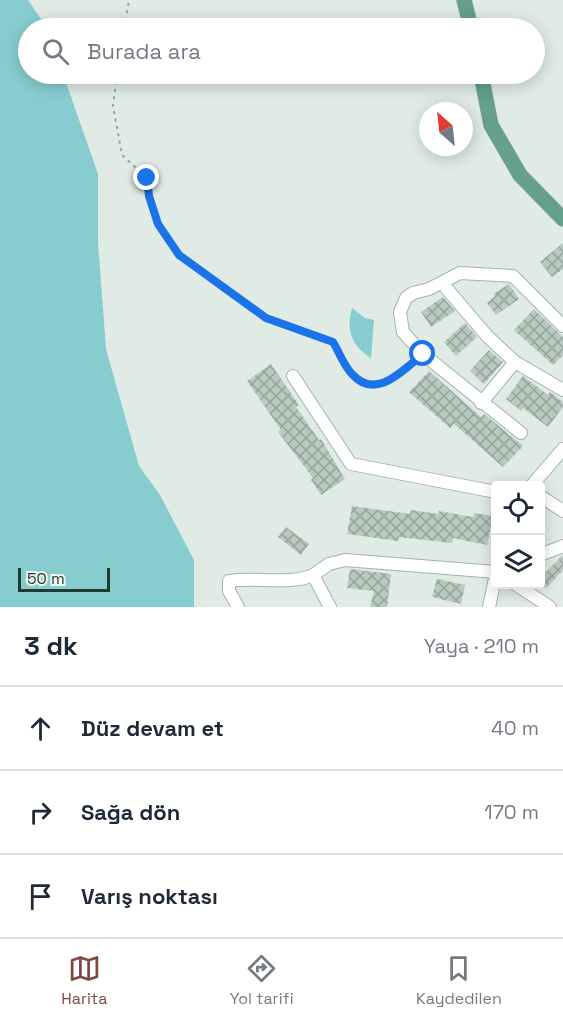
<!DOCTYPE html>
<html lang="tr">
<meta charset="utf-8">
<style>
body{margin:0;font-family:"Space Grotesk",sans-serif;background:#f2f2f3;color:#1f2937}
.controls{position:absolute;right:18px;bottom:18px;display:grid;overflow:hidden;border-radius:6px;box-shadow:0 3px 15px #0003}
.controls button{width:54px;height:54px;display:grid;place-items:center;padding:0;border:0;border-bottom:2px solid #e0e1e3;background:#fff;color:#1f2937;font:30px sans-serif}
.compass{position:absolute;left:419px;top:102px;width:54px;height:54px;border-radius:50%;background:#fff;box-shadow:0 3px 15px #0003;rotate:333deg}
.scale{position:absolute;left:18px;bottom:15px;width:92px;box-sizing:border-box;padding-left:6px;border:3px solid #213b31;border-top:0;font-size:16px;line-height:21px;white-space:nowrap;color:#213b31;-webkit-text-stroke:4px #f0f7f3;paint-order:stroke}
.stop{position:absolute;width:18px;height:18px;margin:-14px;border:4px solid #1a73e8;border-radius:50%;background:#fff}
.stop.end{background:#1a73e8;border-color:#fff;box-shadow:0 2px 6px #0008}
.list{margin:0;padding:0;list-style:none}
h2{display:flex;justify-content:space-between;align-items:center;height:78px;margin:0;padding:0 24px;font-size:26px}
h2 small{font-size:20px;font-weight:400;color:#747a83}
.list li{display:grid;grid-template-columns:39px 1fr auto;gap:18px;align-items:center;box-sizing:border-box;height:84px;padding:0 24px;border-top:2px solid #e0e1e3}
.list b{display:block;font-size:22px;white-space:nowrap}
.list em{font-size:20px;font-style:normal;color:#747a83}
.icon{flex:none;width:33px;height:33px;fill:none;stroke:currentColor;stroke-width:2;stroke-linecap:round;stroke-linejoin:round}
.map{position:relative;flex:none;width:563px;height:607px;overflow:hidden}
.search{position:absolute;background:#fff;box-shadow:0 3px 15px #0003;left:18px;right:18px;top:18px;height:66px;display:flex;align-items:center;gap:15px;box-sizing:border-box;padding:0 21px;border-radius:33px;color:#747a83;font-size:22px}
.sheet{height:330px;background:#fff}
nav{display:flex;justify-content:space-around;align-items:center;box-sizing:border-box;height:84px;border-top:2px solid #e0e1e3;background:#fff;font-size:16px;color:#747a83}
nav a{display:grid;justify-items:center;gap:3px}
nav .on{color:#7e4845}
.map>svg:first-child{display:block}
.water{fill:#87cdd0}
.building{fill:url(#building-cross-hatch)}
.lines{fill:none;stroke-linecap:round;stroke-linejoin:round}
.minor-casing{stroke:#a3b3ab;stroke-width:14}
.major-casing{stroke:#c1c8c5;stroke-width:16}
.path{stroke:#80ae9b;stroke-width:2;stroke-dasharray:3 4.5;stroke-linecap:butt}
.minor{stroke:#fff;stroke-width:12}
.major{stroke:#64a08b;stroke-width:15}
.route{stroke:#1a73e8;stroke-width:8}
</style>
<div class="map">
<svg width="563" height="607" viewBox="0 0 563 607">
<defs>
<pattern id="building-cross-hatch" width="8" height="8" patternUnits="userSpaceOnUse" patternTransform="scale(1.5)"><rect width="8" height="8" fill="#b8c9c0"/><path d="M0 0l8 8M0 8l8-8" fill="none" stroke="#95a49d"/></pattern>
</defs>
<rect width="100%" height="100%" fill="#e0ebe5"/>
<g class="water">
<path d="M 0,0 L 28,0 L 47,28 L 28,28 L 28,74 L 63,74 L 98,174 L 98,242 L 106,349 L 139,466 L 160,495 L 194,560 L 194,607 L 0,607 Z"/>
<path d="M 352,308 L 365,318 L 374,320 L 371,358 C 351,345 346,331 352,308 Z"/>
</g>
<g class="building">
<path d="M 563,243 L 563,269 L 552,277 L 540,262 Z"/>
<path d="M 509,284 L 519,299 L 496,315 L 487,303 L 495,296 L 493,294 Z"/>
<path d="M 443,297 L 455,311 L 431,327 L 421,312 Z"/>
<path d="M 534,309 L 563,337 L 563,355 L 553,365 L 514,330 Z"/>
<path d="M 465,323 L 477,337 L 456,356 L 444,342 Z"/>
<path d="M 489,350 L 503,362 L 484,384 L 470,371 Z"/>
<path d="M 271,364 L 299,405 L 296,407 L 319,440 L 321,439 L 345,479 L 321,495 L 311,480 L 313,478 L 278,432 L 281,430 L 247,381 Z"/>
<path d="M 429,371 L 481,417 L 484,414 L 523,446 L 503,467 L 454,424 L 450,428 L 409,392 Z"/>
<path d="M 523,376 L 548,395 L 550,392 L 563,402 L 563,407 L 548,427 L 523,408 L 521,411 L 506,399 Z"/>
<path d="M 352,506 L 410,514 L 411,510 L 438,514 L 439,511 L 473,517 L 474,513 L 493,516 L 487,545 L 453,538 L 452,543 L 399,537 L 398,541 L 347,534 Z"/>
<path d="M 286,527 L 309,544 L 301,555 L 278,537 Z"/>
<path d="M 563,555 L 563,570 L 546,588 L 540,582 L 540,565 L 546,572 Z"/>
<path d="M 350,569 L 391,574 L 387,607 L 370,607 L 374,591 L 347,588 Z"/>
<path d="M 437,579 L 465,585 L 461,604 L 432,597 Z"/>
</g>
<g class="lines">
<g class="minor-casing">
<g id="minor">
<path d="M 442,283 L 487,336 L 515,362 L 563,390"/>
<path d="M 293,376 L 351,464 L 496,492"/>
<path d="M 481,403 L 515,362"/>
<path d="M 521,433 L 423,354 L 403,332 L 400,312 L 406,298 L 413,293 L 429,289 L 460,273 L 513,276 L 563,326"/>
<path d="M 532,485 L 563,449"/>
<path d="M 540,496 L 563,511"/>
<path d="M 540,555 L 563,546"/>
<path d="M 515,584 L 550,607"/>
<path d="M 238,607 L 229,591 L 229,581 C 254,577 292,585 313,575"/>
<path d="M 330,607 L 313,575 L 329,564 L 345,560 L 496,572"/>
<path d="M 489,607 L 496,574"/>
</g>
</g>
<g class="major-casing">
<g id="major">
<path d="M 464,0 L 471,28"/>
<path d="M 481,74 L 491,125 L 520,175 L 563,219"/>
</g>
</g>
<g class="path">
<path d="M 124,28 L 129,0"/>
<path d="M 117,74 L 113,106 L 122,155 L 147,178 L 149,196 L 158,224 L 179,255 L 266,318 L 333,342 C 344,360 357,393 384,384 C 394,381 406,367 415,361"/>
</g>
<use href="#minor" class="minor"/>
<use href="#major" class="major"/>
</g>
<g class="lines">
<path class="route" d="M 147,178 L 149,196 L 158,224 L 179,255 L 266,318 L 333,342 C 339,352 344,366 352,374 C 376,401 403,370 423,354"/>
</g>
</svg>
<div class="controls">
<button><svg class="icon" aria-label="locate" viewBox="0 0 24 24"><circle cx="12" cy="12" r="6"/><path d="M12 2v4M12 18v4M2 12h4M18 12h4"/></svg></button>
<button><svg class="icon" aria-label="layers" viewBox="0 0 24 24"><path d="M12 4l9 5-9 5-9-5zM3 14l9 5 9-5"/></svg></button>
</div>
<svg class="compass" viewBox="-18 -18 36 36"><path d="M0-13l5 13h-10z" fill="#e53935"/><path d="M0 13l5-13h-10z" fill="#747a83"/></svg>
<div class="scale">50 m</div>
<div class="stop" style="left:423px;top:354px"></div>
<div class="stop end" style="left:147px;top:178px"></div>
<div class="search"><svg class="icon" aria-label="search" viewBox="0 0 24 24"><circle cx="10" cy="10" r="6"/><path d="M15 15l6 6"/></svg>Burada ara</div>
</div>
<section class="sheet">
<h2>3 dk<small>Yaya · 210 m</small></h2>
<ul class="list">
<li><svg class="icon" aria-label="ahead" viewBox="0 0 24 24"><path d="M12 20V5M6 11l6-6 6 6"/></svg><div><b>Düz devam et</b></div><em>40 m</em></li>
<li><svg class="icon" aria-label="right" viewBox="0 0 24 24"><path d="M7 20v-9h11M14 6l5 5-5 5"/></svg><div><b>Sağa dön</b></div><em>170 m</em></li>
<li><svg class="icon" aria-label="arrive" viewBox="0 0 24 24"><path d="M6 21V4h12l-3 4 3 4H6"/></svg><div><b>Varış noktası</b></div></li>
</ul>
</section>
<nav>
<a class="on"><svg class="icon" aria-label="map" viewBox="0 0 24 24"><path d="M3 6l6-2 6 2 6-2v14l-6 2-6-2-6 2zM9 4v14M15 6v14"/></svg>Harita</a>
<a><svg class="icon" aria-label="directions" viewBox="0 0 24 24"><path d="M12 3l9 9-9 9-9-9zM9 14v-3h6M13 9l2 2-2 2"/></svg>Yol tarifi</a>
<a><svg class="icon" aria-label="saved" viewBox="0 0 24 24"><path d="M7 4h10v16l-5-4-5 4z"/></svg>Kaydedilen</a>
</nav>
